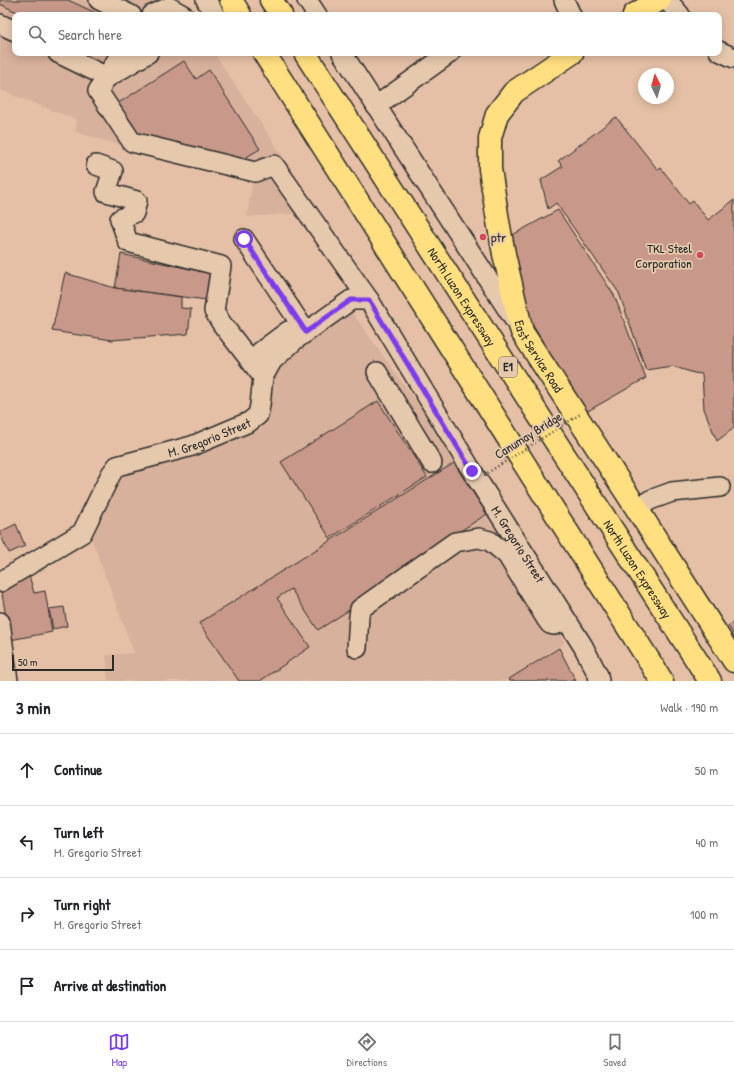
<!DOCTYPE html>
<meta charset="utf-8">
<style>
body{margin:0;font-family:"Patrick Hand",sans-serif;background:#f6f6f6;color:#202124}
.compass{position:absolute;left:638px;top:68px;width:36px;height:36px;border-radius:50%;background:#fff;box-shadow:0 2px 10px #0003;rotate:355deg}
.scale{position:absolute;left:12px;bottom:10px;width:102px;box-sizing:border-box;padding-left:4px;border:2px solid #2b2b2b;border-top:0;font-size:11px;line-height:14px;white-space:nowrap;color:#2b2b2b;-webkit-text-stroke:3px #e6c9ad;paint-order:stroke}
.stop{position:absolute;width:12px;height:12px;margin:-9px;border:3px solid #7c3aed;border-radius:50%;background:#fff}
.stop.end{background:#7c3aed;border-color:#fff;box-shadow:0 1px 4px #0008}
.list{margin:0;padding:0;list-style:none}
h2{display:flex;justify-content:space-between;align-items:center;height:52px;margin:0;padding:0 16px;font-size:17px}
h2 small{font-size:13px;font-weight:400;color:#757577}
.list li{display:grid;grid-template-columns:26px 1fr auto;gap:12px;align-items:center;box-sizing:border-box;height:72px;padding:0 16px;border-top:1px solid #e0e0e0}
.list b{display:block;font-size:15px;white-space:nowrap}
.list p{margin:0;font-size:13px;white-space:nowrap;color:#757577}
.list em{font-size:13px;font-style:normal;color:#757577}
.icon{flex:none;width:22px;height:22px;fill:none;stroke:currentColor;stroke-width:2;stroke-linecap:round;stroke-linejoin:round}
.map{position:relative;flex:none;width:734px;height:681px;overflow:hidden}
.search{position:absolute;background:#fff;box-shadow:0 2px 10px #0003;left:12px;right:12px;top:12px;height:44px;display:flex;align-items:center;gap:10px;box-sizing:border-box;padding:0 14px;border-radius:8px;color:#757577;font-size:15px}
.sheet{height:340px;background:#fff}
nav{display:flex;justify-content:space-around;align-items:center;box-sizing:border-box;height:56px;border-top:1px solid #e0e0e0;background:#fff;font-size:11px;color:#757577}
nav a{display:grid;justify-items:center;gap:2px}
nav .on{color:#7c3aed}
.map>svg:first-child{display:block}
.built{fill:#d8b19c}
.building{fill:#c8998a;stroke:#2b2b2b}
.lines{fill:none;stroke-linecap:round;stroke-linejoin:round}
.minor-casing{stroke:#2b2b2b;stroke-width:22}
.major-casing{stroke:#2b2b2b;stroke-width:25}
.highway-casing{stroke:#2b2b2b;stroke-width:25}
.minor{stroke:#e6c9ad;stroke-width:19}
.major{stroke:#ffdf80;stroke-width:22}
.highway{stroke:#ffdf80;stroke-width:22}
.path-bridge{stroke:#2b2b2b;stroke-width:2.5;stroke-dasharray:1 3;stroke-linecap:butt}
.route{stroke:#7c3aed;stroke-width:5}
.poi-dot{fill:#d1495b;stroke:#e6c9ad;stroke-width:1.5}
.labels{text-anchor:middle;stroke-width:3.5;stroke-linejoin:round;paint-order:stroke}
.shield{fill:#e6c9ad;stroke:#635a52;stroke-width:1}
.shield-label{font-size:12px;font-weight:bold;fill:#2b2b2b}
.poi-label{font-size:13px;fill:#2b2b2b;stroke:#e6c9ad;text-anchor:start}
.street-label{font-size:13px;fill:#2b2b2b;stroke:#e6c9ad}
</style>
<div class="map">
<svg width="734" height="681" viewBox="0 0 734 681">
<rect width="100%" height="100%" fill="#e5c0a7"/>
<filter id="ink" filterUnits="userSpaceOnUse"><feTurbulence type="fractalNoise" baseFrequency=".025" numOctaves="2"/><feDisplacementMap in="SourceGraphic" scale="8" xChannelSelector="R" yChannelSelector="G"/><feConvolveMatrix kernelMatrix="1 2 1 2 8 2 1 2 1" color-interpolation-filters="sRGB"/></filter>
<g filter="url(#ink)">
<g class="built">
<path d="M 0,0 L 179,0 L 189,15 L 15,15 L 15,53 L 214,53 L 320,212 L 247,217 L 252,183 L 75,132 L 77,120 L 0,90 Z"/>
<path d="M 352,312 L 457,459 L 565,643 L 509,679 L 510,681 L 108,681 L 106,655 L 134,653 L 92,540 L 114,475 L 198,453 L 261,429 L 270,404 L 277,368 Z"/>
</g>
<g class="building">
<path d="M 0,0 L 68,0 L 96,13 L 95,15 L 23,15 L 0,4 Z"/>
<path d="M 184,61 L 196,79 L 209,70 L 260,149 L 243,159 L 140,138 L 117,104 Z"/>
<path d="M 616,117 L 658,170 L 661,168 L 689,204 L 693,201 L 708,220 L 734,200 L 734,428 L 717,441 L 704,409 L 702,374 L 694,373 L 672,366 L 646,370 L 619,293 L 556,203 L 548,209 L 541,180 L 563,166 L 558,161 Z"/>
<path d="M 558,210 L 614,295 L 646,378 L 586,412 L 527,316 L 505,239 Z"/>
<path d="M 121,254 L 218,275 L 214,301 L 115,288 Z"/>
<path d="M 65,273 L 115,288 L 181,297 L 181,308 L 191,309 L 188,334 L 112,340 L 52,331 Z"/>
<path d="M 378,401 L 427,477 L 330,538 L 281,462 Z"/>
<path d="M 454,463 L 487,514 L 432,549 L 435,555 L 318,630 L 291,589 L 277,598 L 310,647 L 260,681 L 239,681 L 199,623 Z"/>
<path d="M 16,524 L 25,546 L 9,553 L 0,534 L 0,532 Z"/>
<path d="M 29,575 L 34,593 L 45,591 L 52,632 L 10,640 L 1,588 Z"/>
<path d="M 64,607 L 67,626 L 53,629 L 49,609 Z"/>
<path d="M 734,622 L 734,635 L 728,626 Z"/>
<path d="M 559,648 L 576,681 L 510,681 L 509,679 Z"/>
</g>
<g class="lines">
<g class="minor-casing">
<g id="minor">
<path d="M 99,0 L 131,15"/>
<path d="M 206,0 L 215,15"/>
<path d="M 307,0 L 317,15"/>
<path d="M 564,0 L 571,15"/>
<path d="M 667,0 L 680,15"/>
<path d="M 152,15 L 169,7 L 183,15"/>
<path d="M 0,24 L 15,31"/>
<path d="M 719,51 L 734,58"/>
<path d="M 58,53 L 107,77"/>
<path d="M 121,53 L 98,91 L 132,142 L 255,172 L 274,165 L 369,300"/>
<path d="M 342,53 L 519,327"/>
<path d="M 108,77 L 148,53"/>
<path d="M 376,106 L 450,53"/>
<path d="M 96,165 L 113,171 L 106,192 L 137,201 L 134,213 L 120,219 L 128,242 L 221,266 L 214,311 L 222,324 L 263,377"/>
<path d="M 244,239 L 306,332"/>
<path d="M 260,352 L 288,331"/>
<path d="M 377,372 L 432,463"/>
<path d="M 637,509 L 650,500 L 672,492 L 720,487"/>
<path id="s1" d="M 0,582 L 82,533 L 111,474 L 117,466 L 192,446 L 249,422 L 258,415 L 260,405 L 263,377 L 272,361 L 295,340 L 351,300 L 369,300 L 472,471 L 583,646 L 598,675 L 599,681"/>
<path d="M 0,622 L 8,681"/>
<path d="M 357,648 L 359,616 L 360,609 L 455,542 L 479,538 L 490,541 L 507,555 L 547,620 L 550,624 L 554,625 L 566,621"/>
</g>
</g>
<g class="major-casing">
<g id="major">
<path d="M 634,15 L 659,0"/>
<path id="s2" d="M 572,53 L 514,92 L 497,114 L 490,138 L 490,169 L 498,221 L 504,254 L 522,332 L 637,509 L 734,661"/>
</g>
</g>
<g class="highway-casing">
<g id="highway">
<path d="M 231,0 L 240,15"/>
<path d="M 271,0 L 281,15"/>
<path d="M 264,53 L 662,681"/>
<path id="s3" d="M 305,53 L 710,681"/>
</g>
</g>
<use href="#minor" class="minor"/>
<use href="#major" class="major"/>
<use href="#highway" class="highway"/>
<path class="path-bridge" d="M 484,475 L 582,413"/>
</g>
</g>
<g class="lines" filter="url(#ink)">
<path class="route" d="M 244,239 L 306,332 L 351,300 L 369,300 L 472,471"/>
</g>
<g class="poi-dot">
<circle cx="483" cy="237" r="4"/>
<circle cx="700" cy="255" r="4"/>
</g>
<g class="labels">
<rect class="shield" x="499" y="357" width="18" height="20" rx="3"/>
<g class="shield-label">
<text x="508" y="371">E1</text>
</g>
<g class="poi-label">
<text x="491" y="242">ptr</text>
<text x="692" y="253" text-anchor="end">TKL Steel<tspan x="692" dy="15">Corporation</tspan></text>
</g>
<g class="street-label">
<text dy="5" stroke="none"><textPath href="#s3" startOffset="290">North Luzon Expressway</textPath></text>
<text dy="5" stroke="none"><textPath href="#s2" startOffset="349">East Service Road</textPath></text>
<text transform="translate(528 435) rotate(-32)" y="5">Canumay Bridge</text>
<text dy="5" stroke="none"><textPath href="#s1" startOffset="268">M. Gregorio Street</textPath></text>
<text dy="5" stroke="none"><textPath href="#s1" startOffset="783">M. Gregorio Street</textPath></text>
<text dy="5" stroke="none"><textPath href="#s3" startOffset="614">North Luzon Expressway</textPath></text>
</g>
</g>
</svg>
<svg class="compass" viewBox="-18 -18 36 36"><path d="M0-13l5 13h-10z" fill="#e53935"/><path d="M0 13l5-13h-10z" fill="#757577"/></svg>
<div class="scale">50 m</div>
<div class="stop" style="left:244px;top:239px"></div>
<div class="stop end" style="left:472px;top:471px"></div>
<div class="search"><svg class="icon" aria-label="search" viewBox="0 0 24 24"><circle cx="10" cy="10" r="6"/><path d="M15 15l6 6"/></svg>Search here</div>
</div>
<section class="sheet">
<h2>3 min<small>Walk · 190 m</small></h2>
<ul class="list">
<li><svg class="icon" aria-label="ahead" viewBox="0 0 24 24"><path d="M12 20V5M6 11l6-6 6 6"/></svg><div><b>Continue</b></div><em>50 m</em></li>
<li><svg class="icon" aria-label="left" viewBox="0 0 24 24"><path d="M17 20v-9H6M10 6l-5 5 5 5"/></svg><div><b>Turn left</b><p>M. Gregorio Street</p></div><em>40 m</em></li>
<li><svg class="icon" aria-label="right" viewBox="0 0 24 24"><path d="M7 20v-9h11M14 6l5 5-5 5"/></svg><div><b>Turn right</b><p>M. Gregorio Street</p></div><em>100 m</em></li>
<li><svg class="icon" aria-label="arrive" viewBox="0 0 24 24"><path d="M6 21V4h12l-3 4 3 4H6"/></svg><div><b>Arrive at destination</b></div></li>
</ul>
</section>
<nav>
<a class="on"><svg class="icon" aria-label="map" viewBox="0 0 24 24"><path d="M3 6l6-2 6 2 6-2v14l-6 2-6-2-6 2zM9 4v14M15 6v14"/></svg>Map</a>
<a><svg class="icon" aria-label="directions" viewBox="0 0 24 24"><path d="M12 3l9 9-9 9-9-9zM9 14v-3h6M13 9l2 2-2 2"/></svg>Directions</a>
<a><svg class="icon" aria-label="saved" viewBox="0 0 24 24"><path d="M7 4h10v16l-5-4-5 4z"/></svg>Saved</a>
</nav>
